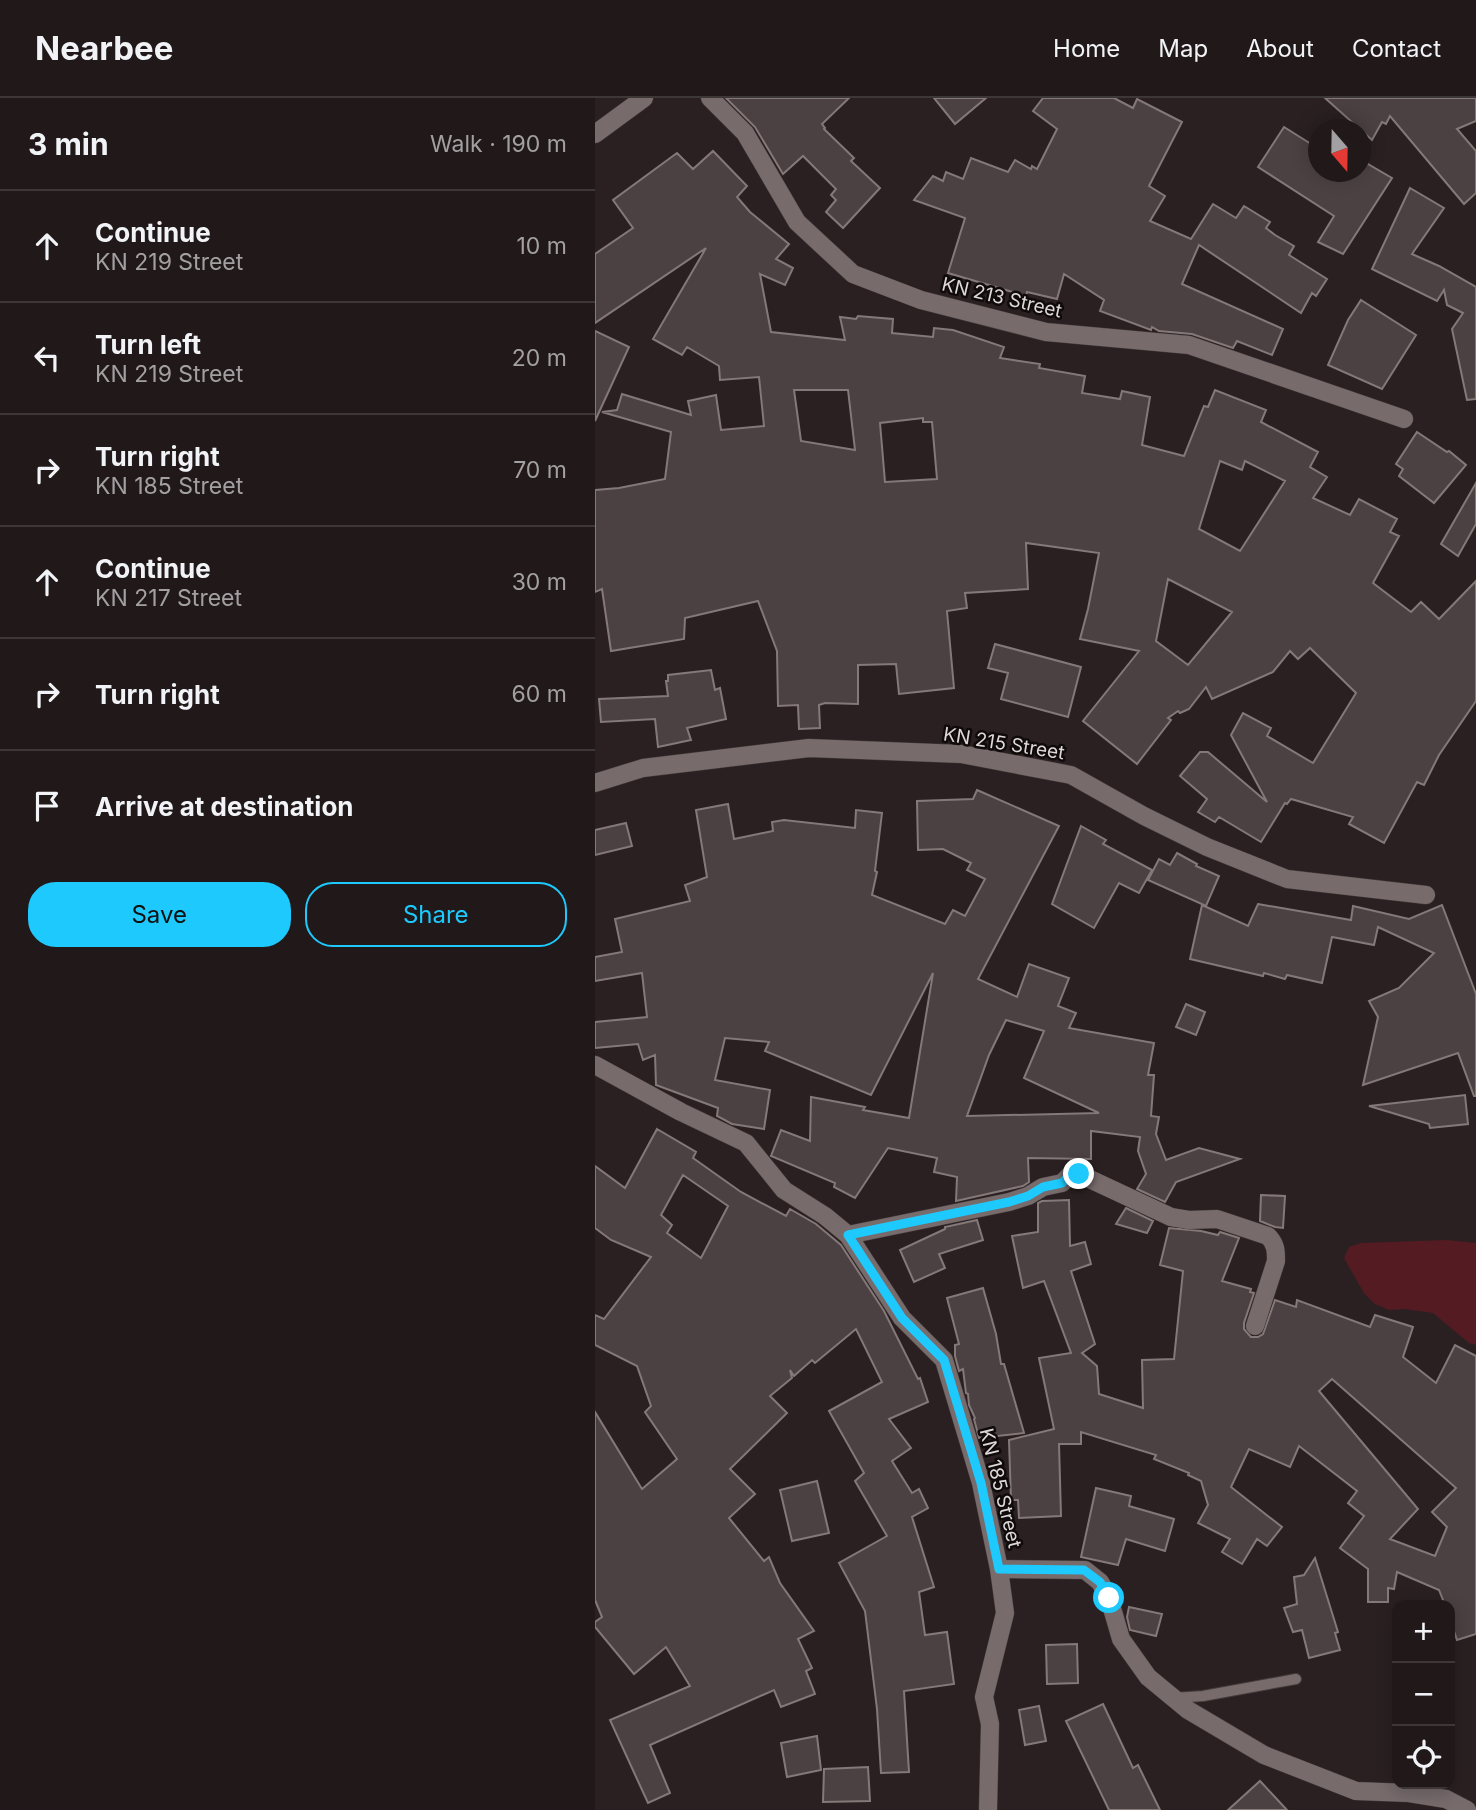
<!DOCTYPE html>
<meta charset="utf-8">
<style>
body{margin:0;font-family:Inter,sans-serif;background:#282122;color:#f1f3f6}
.controls{position:absolute;right:21px;bottom:21px;display:grid;overflow:hidden;border-radius:14px;box-shadow:0 4px 18px #0003}
.controls button{width:63px;height:63px;display:grid;place-items:center;padding:0;border:0;border-bottom:2px solid #3d3738;background:#201819;color:#f1f3f6;font:35px sans-serif}
.compass{position:absolute;left:713px;top:21px;width:63px;height:63px;border-radius:50%;background:#201819;box-shadow:0 4px 18px #0003;rotate:160deg}
.stop{position:absolute;width:21px;height:21px;margin:-16px;border:5px solid #1ec9fd;border-radius:50%;background:#fff}
.stop.end{background:#1ec9fd;border-color:#fff;box-shadow:0 2px 7px #0008}
.list{margin:0;padding:0;list-style:none}
h2{display:flex;justify-content:space-between;align-items:center;height:91px;margin:0;padding:0 28px;font-size:30px}
h2 small{font-size:23px;font-weight:400;color:#a2a0a2}
.list li{display:grid;grid-template-columns:46px 1fr auto;gap:21px;align-items:center;box-sizing:border-box;height:112px;padding:0 28px;border-top:2px solid #3d3738}
.list b{display:block;font-size:26px;white-space:nowrap}
.list p{margin:0;font-size:23px;white-space:nowrap;color:#a2a0a2}
.list em{font-size:23px;font-style:normal;color:#a2a0a2}
.actions{display:flex;gap:14px;padding:21px 28px}
.actions a{flex:1;padding:16px 0;border:2px solid #1ec9fd;border-radius:28px;text-align:center;font-size:24px;color:#1ec9fd}
.actions .main{background:#1ec9fd;color:#111}
.icon{flex:none;width:38px;height:38px;fill:none;stroke:currentColor;stroke-width:2;stroke-linecap:round;stroke-linejoin:round}
.map{position:relative;flex:none;width:881px;height:1712px;overflow:hidden}
header{display:flex;align-items:center;gap:42px;box-sizing:border-box;height:98px;padding:0 35px;background:#201819;border-bottom:2px solid #3d3738}
header strong{font-size:33px}
nav{display:flex;gap:38px;margin-inline-start:auto;font-size:24px}
main{display:flex}
aside{flex:1;background:#201819}
.map>svg:first-child{display:block}
.green{fill:#541b22}
.building{fill:#4c4142;stroke:#847878;stroke-width:2;fill-rule:evenodd}
.lines{fill:none;stroke-linecap:round;stroke-linejoin:round}
.lane-casing{stroke:#443b3b;stroke-width:12}
.street-casing{stroke:#443b3b;stroke-width:19}
.secondary-casing{stroke:#443b3b;stroke-width:19}
.lane{stroke:#776b6c;stroke-width:10}
.street{stroke:#776b6c;stroke-width:18}
.secondary{stroke:#776b6c;stroke-width:18}
.route{stroke:#1ec9fd;stroke-width:9}
.labels{text-anchor:middle;stroke-width:5;stroke-linejoin:round;paint-order:stroke}
.street-label{font-size:19px;fill:#dfd8d8;stroke:#100b0b}
</style>
<header>
<strong>Nearbee</strong>
<nav><a>Home</a><a>Map</a><a>About</a><a>Contact</a></nav>
</header>
<main>
<aside>
<h2>3 min<small>Walk · 190 m</small></h2>
<ul class="list">
<li><svg class="icon" aria-label="ahead" viewBox="0 0 24 24"><path d="M12 20V5M6 11l6-6 6 6"/></svg><div><b>Continue</b><p>KN 219 Street</p></div><em>10 m</em></li>
<li><svg class="icon" aria-label="left" viewBox="0 0 24 24"><path d="M17 20v-9H6M10 6l-5 5 5 5"/></svg><div><b>Turn left</b><p>KN 219 Street</p></div><em>20 m</em></li>
<li><svg class="icon" aria-label="right" viewBox="0 0 24 24"><path d="M7 20v-9h11M14 6l5 5-5 5"/></svg><div><b>Turn right</b><p>KN 185 Street</p></div><em>70 m</em></li>
<li><svg class="icon" aria-label="ahead" viewBox="0 0 24 24"><path d="M12 20V5M6 11l6-6 6 6"/></svg><div><b>Continue</b><p>KN 217 Street</p></div><em>30 m</em></li>
<li><svg class="icon" aria-label="right" viewBox="0 0 24 24"><path d="M7 20v-9h11M14 6l5 5-5 5"/></svg><div><b>Turn right</b></div><em>60 m</em></li>
<li><svg class="icon" aria-label="arrive" viewBox="0 0 24 24"><path d="M6 21V4h12l-3 4 3 4H6"/></svg><div><b>Arrive at destination</b></div></li>
</ul>
<div class="actions"><a class="main">Save</a><a>Share</a></div>
</aside>
<div class="map">
<svg width="881" height="1712" viewBox="0 0 881 1712">
<rect width="100%" height="100%" fill="#2a2021"/>
<path class="green" d="M 852,1142 L 881,1145 L 881,1247 L 874,1245 L 838,1215 L 810,1211 L 794,1212 L 780,1206 L 769,1195 L 749,1160 L 754,1149 L 766,1145 Z"/>
<g class="building">
<path d="M 131,0 L 254,0 L 227,26 L 230,30 L 229,31 L 259,60 L 256,63 L 285,90 L 248,130 L 231,114 L 241,102 L 236,97 L 241,91 L 208,58 L 188,76 L 160,29 Z"/>
<path d="M 339,0 L 391,0 L 360,26 Z"/>
<path d="M 448,0 L 519,0 L 538,10 L 542,1 L 587,24 L 554,88 L 570,98 L 555,123 L 596,141 L 618,106 L 641,120 L 649,108 L 675,124 L 671,130 L 680,137 L 699,148 L 694,157 L 732,181 L 721,198 L 717,195 L 706,215 L 604,147 L 587,186 L 688,231 L 677,257 L 642,243 L 638,250 L 597,236 L 564,233 L 557,229 L 556,232 L 505,213 L 509,202 L 469,176 L 462,201 L 432,194 L 431,198 L 353,175 L 370,120 L 319,102 L 338,78 L 348,83 L 351,74 L 368,81 L 376,60 L 413,74 L 420,62 L 436,71 L 437,68 L 442,71 L 462,31 L 438,13 Z"/>
<path d="M 730,0 L 881,0 L 881,23 L 862,31 L 881,53 L 881,95 L 869,106 L 795,18 L 791,26 L 787,24 L 777,42 Z"/>
<path d="M 689,29 L 724,51 L 724,74 L 766,74 L 766,62 L 797,80 L 748,156 L 723,144 L 739,118 L 663,69 Z"/>
<path d="M 118,53 L 152,88 L 142,99 L 155,114 L 194,146 L 181,161 L 198,170 L 190,187 L 165,176 L 176,234 L 250,242 L 245,219 L 261,221 L 263,218 L 298,221 L 297,235 L 338,239 L 339,230 L 358,232 L 409,249 L 405,260 L 445,266 L 444,270 L 490,278 L 487,295 L 525,301 L 527,293 L 555,299 L 547,347 L 589,358 L 609,308 L 613,309 L 620,292 L 671,312 L 666,324 L 723,354 L 715,369 L 732,379 L 718,400 L 755,417 L 764,401 L 802,421 L 795,434 L 804,438 L 778,485 L 816,514 L 826,504 L 844,521 L 881,483 L 881,603 L 844,657 L 829,687 L 822,684 L 789,745 L 754,726 L 758,719 L 696,701 L 692,706 L 690,705 L 666,744 L 624,719 L 620,724 L 603,714 L 612,701 L 585,678 L 605,654 L 613,654 L 672,704 L 636,637 L 648,615 L 676,630 L 672,638 L 718,665 L 761,595 L 715,550 L 703,561 L 695,553 L 678,574 L 617,601 L 611,589 L 594,611 L 585,615 L 583,613 L 573,620 L 576,622 L 542,666 L 488,623 L 544,553 L 485,541 L 493,511 L 504,455 L 431,445 L 433,491 L 370,495 L 372,510 L 352,513 L 359,590 L 304,596 L 301,566 L 263,567 L 263,606 L 230,605 L 224,607 L 225,630 L 204,631 L 203,607 L 183,608 L 182,553 L 163,503 L 90,520 L 89,541 L 16,553 L 7,491 L 0,494 L 0,392 L 24,390 L 70,381 L 76,334 L 7,314 L 22,312 L 27,296 L 96,317 L 93,303 L 121,297 L 126,332 L 169,328 L 164,279 L 125,282 L 124,268 L 92,249 L 87,257 L 58,241 L 111,150 L 0,225 L 0,156 L 38,130 L 18,102 L 82,55 L 98,71 ZM 199,292 L 253,292 L 260,352 L 206,343 ZM 328,320 L 328,324 L 337,324 L 342,381 L 290,384 L 285,325 ZM 625,363 L 647,372 L 650,363 L 690,383 L 645,453 L 604,431 ZM 573,481 L 637,514 L 593,567 L 561,543 Z"/>
<path d="M 815,90 L 849,110 L 817,156 L 844,168 L 881,189 L 881,301 L 872,302 L 857,231 L 868,215 L 852,207 L 849,192 L 842,203 L 777,171 Z"/>
<path d="M 766,202 L 821,237 L 787,291 L 733,267 L 753,222 Z"/>
<path d="M 0,233 L 34,249 L 0,323 Z"/>
<path d="M 822,334 L 852,354 L 854,353 L 871,367 L 839,405 L 804,378 L 808,371 L 801,366 Z"/>
<path d="M 881,385 L 881,426 L 863,458 L 846,446 Z"/>
<path d="M 400,546 L 486,569 L 473,619 L 406,601 L 413,575 L 393,570 Z"/>
<path d="M 116,572 L 120,592 L 125,590 L 131,621 L 92,630 L 96,642 L 63,649 L 60,621 L 6,624 L 4,601 L 73,598 L 71,583 L 73,583 L 73,577 Z"/>
<path d="M 382,692 L 464,728 L 383,881 L 422,899 L 434,866 L 474,880 L 463,908 L 481,915 L 474,930 L 559,945 L 553,977 L 559,977 L 556,1018 L 564,1019 L 561,1036 L 571,1062 L 604,1050 L 645,1061 L 581,1084 L 570,1104 L 542,1091 L 551,1076 L 543,1053 L 545,1039 L 496,1033 L 496,1061 L 433,1060 L 434,1084 L 428,1088 L 361,1103 L 362,1079 L 339,1074 L 342,1060 L 293,1050 L 260,1100 L 239,1089 L 240,1085 L 176,1058 L 186,1032 L 215,1043 L 216,999 L 270,1009 L 268,1012 L 314,1020 L 338,875 L 276,997 L 170,953 L 174,944 L 130,940 L 120,982 L 175,992 L 169,1031 L 137,1026 L 122,1018 L 123,1010 L 61,987 L 60,957 L 48,962 L 43,946 L 0,950 L 0,924 L 52,919 L 47,875 L 0,883 L 0,859 L 27,854 L 20,821 L 95,803 L 90,787 L 112,779 L 101,712 L 133,706 L 139,741 L 178,733 L 177,724 L 189,722 L 260,730 L 261,712 L 287,715 L 280,773 L 282,774 L 277,797 L 350,826 L 358,812 L 370,818 L 390,781 L 372,772 L 376,765 L 348,751 L 323,752 L 322,703 L 378,701 ZM 411,922 L 449,933 L 429,980 L 504,1015 L 372,1018 L 394,957 Z"/>
<path d="M 31,725 L 37,748 L 0,757 L 0,732 Z"/>
<path d="M 486,728 L 511,742 L 508,746 L 557,772 L 544,795 L 524,785 L 499,830 L 457,806 Z"/>
<path d="M 582,755 L 602,766 L 601,768 L 624,778 L 611,808 L 553,782 L 564,761 L 575,767 Z"/>
<path d="M 663,806 L 756,822 L 758,808 L 814,821 L 847,807 L 881,896 L 881,998 L 879,998 L 863,955 L 768,987 L 783,919 L 774,903 L 804,890 L 839,855 L 783,829 L 779,847 L 737,839 L 727,885 L 692,877 L 690,881 L 669,875 L 668,878 L 595,861 L 607,807 L 653,828 Z"/>
<path d="M 591,906 L 610,914 L 601,937 L 581,929 Z"/>
<path d="M 870,997 L 873,1026 L 835,1030 L 834,1026 L 774,1008 Z"/>
<path d="M 62,1031 L 101,1054 L 98,1060 L 146,1094 L 191,1118 L 195,1111 L 221,1126 L 246,1147 L 289,1213 L 323,1281 L 325,1280 L 333,1304 L 294,1321 L 316,1350 L 297,1363 L 317,1395 L 324,1391 L 333,1410 L 317,1419 L 339,1489 L 324,1494 L 330,1537 L 352,1534 L 359,1586 L 309,1593 L 314,1674 L 286,1675 L 282,1611 L 270,1513 L 244,1465 L 292,1438 L 260,1383 L 269,1375 L 234,1313 L 287,1284 L 261,1231 L 220,1265 L 217,1262 L 199,1278 L 195,1272 L 197,1280 L 175,1298 L 192,1315 L 135,1371 L 160,1396 L 134,1420 L 169,1463 L 174,1459 L 185,1485 L 219,1533 L 203,1541 L 217,1570 L 211,1573 L 220,1596 L 186,1609 L 179,1592 L 55,1647 L 75,1695 L 53,1705 L 15,1622 L 95,1588 L 71,1549 L 39,1576 L 0,1529 L 0,1524 L 7,1519 L 0,1502 L 0,1314 L 47,1391 L 82,1361 L 50,1314 L 56,1308 L 42,1268 L 0,1247 L 0,1217 L 9,1221 L 56,1159 L 16,1142 L 0,1130 L 0,1068 L 30,1090 ZM 88,1077 L 133,1108 L 106,1160 L 72,1135 L 77,1127 L 66,1117 Z"/>
<path d="M 666,1097 L 690,1098 L 688,1130 L 680,1129 L 665,1123 Z"/>
<path d="M 474,1102 L 475,1148 L 490,1144 L 496,1166 L 476,1173 L 500,1246 L 487,1255 L 502,1268 L 504,1296 L 548,1310 L 547,1262 L 579,1261 L 588,1173 L 565,1167 L 574,1130 L 606,1133 L 623,1137 L 625,1134 L 644,1140 L 627,1183 L 656,1191 L 655,1194 L 659,1195 L 649,1225 L 649,1231 L 656,1239 L 663,1239 L 668,1236 L 680,1202 L 701,1209 L 702,1202 L 775,1229 L 780,1217 L 818,1229 L 808,1259 L 841,1285 L 860,1247 L 881,1258 L 881,1536 L 862,1542 L 855,1521 L 855,1507 L 850,1507 L 844,1492 L 802,1474 L 799,1491 L 793,1490 L 793,1504 L 773,1504 L 773,1471 L 745,1450 L 769,1418 L 753,1405 L 762,1393 L 704,1348 L 695,1369 L 654,1351 L 636,1389 L 687,1429 L 672,1448 L 662,1441 L 647,1466 L 627,1454 L 635,1441 L 603,1425 L 613,1407 L 606,1383 L 593,1377 L 594,1375 L 559,1361 L 561,1357 L 486,1334 L 486,1346 L 464,1346 L 466,1418 L 424,1420 L 423,1402 L 416,1402 L 414,1342 L 459,1331 L 444,1260 L 476,1255 L 449,1183 L 428,1190 L 417,1138 L 443,1134 L 443,1105 L 447,1103 ZM 737,1281 L 861,1390 L 837,1414 L 852,1429 L 840,1458 L 795,1441 L 823,1411 L 724,1293 Z"/>
<path d="M 531,1110 L 558,1123 L 552,1135 L 521,1126 Z"/>
<path d="M 382,1122 L 388,1142 L 344,1156 L 350,1170 L 319,1184 L 305,1152 L 350,1131 L 350,1129 Z"/>
<path d="M 388,1190 L 401,1236 L 406,1266 L 409,1266 L 429,1335 L 384,1340 L 379,1321 L 380,1320 L 374,1307 L 373,1296 L 371,1295 L 368,1271 L 364,1273 L 360,1258 L 360,1247 L 364,1246 L 352,1200 Z"/>
<path d="M 222,1383 L 234,1435 L 197,1443 L 185,1392 Z"/>
<path d="M 501,1390 L 536,1398 L 534,1408 L 579,1421 L 570,1453 L 531,1441 L 523,1467 L 486,1459 Z"/>
<path d="M 720,1460 L 743,1534 L 740,1535 L 745,1552 L 714,1560 L 707,1532 L 698,1534 L 689,1510 L 702,1506 L 699,1479 L 709,1477 Z"/>
<path d="M 534,1509 L 567,1516 L 561,1538 L 535,1532 L 532,1519 Z"/>
<path d="M 482,1546 L 483,1585 L 452,1586 L 451,1547 Z"/>
<path d="M 508,1606 L 538,1670 L 543,1667 L 565,1712 L 514,1712 L 471,1623 Z"/>
<path d="M 444,1608 L 451,1643 L 430,1647 L 424,1612 Z"/>
<path d="M 222,1638 L 226,1672 L 192,1679 L 186,1645 Z"/>
<path d="M 273,1669 L 275,1703 L 228,1704 L 229,1671 Z"/>
<path d="M 665,1683 L 692,1712 L 633,1712 Z"/>
</g>
<g class="lines">
<g class="lane-casing">
<path id="lane" d="M 578,1600 L 608,1598 L 701,1581"/>
</g>
<g class="street-casing">
<g id="street">
<path d="M 115,0 L 150,35 L 202,124 L 258,176 L 326,202 L 451,234 L 594,247 L 809,321"/>
<path d="M 0,685 L 48,670 L 214,650 L 366,656 L 476,677 L 549,718 L 612,749 L 692,781 L 831,797"/>
<path d="M 0,967 L 86,1014 L 151,1045 L 189,1092 L 230,1118 L 253,1137 L 307,1220 L 349,1262 L 386,1385 L 404,1471 L 410,1515 L 389,1599 L 395,1626 L 393,1712"/>
<path d="M 253,1137 L 414,1104 L 433,1098 L 448,1089 L 467,1085 L 474,1078 L 484,1076 L 576,1119 L 594,1122 L 622,1121 L 673,1138 C 681,1146 681,1153 681,1163 L 660,1228"/>
<path d="M 404,1471 L 490,1472 L 505,1484 L 514,1500 L 526,1541 L 553,1579 L 593,1612 L 669,1657 L 761,1693 L 814,1695 L 851,1701 L 872,1712"/>
</g>
</g>
<g class="secondary-casing">
<path id="secondary" d="M 0,36 L 49,0"/>
</g>
<use href="#lane" class="lane"/>
<use href="#street" class="street"/>
<use href="#secondary" class="secondary"/>
</g>
<g class="lines">
<path class="route" d="M 484,1076 L 474,1078 L 467,1085 L 448,1089 L 433,1098 L 414,1104 L 253,1137 L 307,1220 L 349,1262 L 386,1385 L 404,1471 L 489,1472 L 505,1484 L 514,1500"/>
</g>
<g class="labels">
<g class="street-label">
<text transform="translate(407 199) rotate(13)" y="7">KN 213 Street</text>
<text transform="translate(409 645) rotate(9)" y="7">KN 215 Street</text>
<text transform="translate(406 1390) rotate(76)" y="7">KN 185 Street</text>
</g>
</g>
</svg>
<div class="controls">
<button>+</button>
<button>−</button>
<button><svg class="icon" aria-label="locate" viewBox="0 0 24 24"><circle cx="12" cy="12" r="6"/><path d="M12 2v4M12 18v4M2 12h4M18 12h4"/></svg></button>
</div>
<svg class="compass" viewBox="-18 -18 36 36"><path d="M0-13l5 13h-10z" fill="#e53935"/><path d="M0 13l5-13h-10z" fill="#a2a0a2"/></svg>
<div class="stop" style="left:514px;top:1500px"></div>
<div class="stop end" style="left:484px;top:1076px"></div>
</div>
</main>
